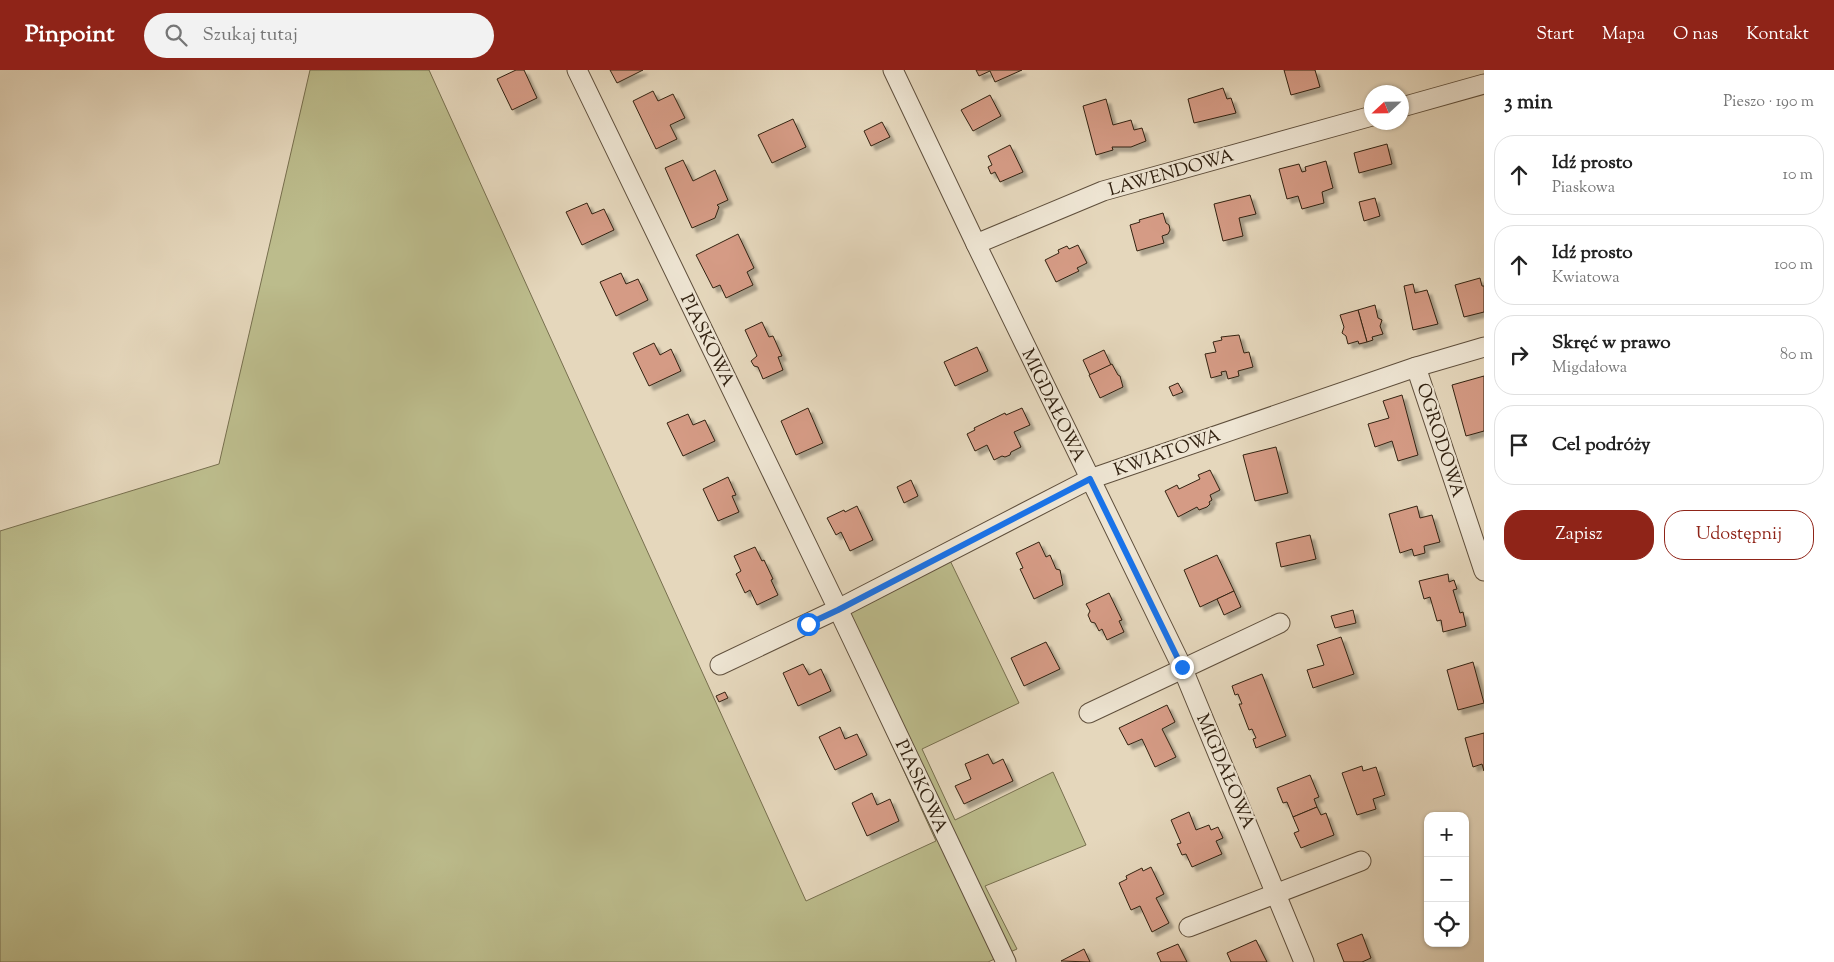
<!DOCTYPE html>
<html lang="pl">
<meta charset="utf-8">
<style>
body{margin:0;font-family:"Sorts Mill Goudy",serif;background:#f2f2f2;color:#222}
.controls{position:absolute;right:15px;bottom:15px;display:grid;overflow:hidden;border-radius:10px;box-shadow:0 1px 4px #0004}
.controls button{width:45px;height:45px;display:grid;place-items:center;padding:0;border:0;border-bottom:1px solid #e0e0e0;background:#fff;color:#222;font:25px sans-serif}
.compass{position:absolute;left:1364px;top:15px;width:45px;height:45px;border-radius:50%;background:#fff;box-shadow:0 1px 4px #0004;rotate:248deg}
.stop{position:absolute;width:15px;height:15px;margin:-11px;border:4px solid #1a73e8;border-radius:50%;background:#fff}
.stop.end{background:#1a73e8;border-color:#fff;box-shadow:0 1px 5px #0008}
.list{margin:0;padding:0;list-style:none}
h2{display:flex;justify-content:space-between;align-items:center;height:65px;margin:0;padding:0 20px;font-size:21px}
h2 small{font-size:16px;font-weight:400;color:#767676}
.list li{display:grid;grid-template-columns:32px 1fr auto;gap:15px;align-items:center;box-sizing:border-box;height:80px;margin:0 10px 10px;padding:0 10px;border:1px solid #e0e0e0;border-radius:20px}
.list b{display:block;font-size:19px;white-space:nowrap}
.list p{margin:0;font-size:16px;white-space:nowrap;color:#767676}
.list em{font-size:16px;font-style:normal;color:#767676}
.actions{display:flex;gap:10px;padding:15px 20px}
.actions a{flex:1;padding:11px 0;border:1px solid #8f2418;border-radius:20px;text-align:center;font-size:18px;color:#8f2418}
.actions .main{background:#8f2418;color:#fff}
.icon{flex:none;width:28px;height:28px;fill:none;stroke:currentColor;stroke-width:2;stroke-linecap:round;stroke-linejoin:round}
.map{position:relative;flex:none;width:1484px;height:892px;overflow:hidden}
header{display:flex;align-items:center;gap:30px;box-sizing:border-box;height:70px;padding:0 25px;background:#8f2418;color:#fff}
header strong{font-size:24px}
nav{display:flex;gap:28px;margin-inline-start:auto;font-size:18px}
.search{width:350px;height:45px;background:#f2f2f2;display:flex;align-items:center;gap:12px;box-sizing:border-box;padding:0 18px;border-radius:28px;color:#767676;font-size:19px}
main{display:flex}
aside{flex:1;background:#fff}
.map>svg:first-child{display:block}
.green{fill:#bcbc8c;stroke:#776f4e}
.building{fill:#d59b85;stroke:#322211;filter:url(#shadow)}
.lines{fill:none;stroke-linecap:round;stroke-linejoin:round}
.minor-casing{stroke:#5f4f3c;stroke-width:21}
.minor{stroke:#eee5d3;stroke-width:19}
.route{stroke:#1a73e8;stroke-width:6}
.labels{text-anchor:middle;stroke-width:4.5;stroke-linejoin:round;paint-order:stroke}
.street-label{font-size:18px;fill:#322211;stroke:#eee5d3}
</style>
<header>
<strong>Pinpoint</strong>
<div class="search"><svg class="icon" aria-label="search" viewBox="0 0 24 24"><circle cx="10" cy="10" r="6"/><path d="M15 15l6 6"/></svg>Szukaj tutaj</div>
<nav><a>Start</a><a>Mapa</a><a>O nas</a><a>Kontakt</a></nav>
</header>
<main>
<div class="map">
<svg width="1484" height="892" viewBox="0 0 1484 892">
<defs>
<filter id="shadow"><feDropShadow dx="4.5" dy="4.5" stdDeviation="1" flood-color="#0004"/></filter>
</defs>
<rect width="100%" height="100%" fill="#e5d7bc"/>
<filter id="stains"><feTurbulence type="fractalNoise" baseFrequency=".004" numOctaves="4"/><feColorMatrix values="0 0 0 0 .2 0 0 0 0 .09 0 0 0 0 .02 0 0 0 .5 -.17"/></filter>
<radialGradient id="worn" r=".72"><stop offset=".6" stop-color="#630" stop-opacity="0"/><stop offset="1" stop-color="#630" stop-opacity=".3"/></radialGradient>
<path class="green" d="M 310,0 L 429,0 L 806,831 L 936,771 L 828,535 L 943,476 L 1019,633 L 922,679 L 955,750 L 1053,702 L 1086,775 L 985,816 L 1017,879 L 988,892 L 0,892 L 0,461 L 219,394 Z"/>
<g class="building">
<path d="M 516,0 L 524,0 L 537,28 L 512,40 L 497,9 Z"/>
<path d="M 610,0 L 643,0 L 617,13 Z"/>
<path d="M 976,0 L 1022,0 L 995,12 L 990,1 L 979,6 Z"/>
<path d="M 1284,0 L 1315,0 L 1320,17 L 1291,25 Z"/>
<path d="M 1223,18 L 1227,29 L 1231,28 L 1236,43 L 1194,53 L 1188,29 Z"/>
<path d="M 653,21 L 658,31 L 673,24 L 685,48 L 670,55 L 677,69 L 656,79 L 633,31 Z"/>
<path d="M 990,25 L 1001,46 L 973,61 L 961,40 Z"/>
<path d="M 1106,29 L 1113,55 L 1131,50 L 1134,60 L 1142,58 L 1146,71 L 1131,77 L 1112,77 L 1113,80 L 1096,85 L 1083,36 Z"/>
<path d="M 793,49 L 806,77 L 772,93 L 758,65 Z"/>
<path d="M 882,52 L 890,67 L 871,76 L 864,61 Z"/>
<path d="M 1387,74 L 1392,94 L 1359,103 L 1354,83 Z"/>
<path d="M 1010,75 L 1023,102 L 1000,112 L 995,102 L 991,104 L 988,97 L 992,95 L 988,86 Z"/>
<path d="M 683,90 L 693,111 L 715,100 L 728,130 L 717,135 L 719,137 L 715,148 L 692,158 L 665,98 Z"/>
<path d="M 1326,91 L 1333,118 L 1322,122 L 1324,133 L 1302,139 L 1298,126 L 1287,129 L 1279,99 L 1299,94 L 1302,102 L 1306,101 L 1305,97 Z"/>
<path d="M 1250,125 L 1256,144 L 1239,148 L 1243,166 L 1223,171 L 1214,134 Z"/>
<path d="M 1375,128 L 1380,146 L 1364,151 L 1359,132 Z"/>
<path d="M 587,133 L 592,144 L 604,139 L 614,160 L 582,175 L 566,142 Z"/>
<path d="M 1163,143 L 1166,153 L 1169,155 L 1170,160 L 1168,164 L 1162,166 L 1164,173 L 1137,181 L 1130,155 L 1140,152 L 1139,150 Z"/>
<path d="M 738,164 L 754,198 L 747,202 L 753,215 L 726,228 L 720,215 L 713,218 L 696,185 Z"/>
<path d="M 1078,175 L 1087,193 L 1077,198 L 1079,201 L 1056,212 L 1045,190 L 1059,183 L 1058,180 L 1067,176 L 1069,179 Z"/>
<path d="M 621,203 L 626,214 L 638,209 L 648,230 L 616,246 L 600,212 Z"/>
<path d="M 1480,208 L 1482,216 L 1484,216 L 1484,242 L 1464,247 L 1455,215 Z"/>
<path d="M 1413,214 L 1415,223 L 1427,220 L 1438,254 L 1413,260 L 1404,216 Z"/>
<path d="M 1375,235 L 1378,248 L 1382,250 L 1380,256 L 1383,264 L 1372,267 L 1373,270 L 1367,272 L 1358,240 Z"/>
<path d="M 1358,240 L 1367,272 L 1359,274 L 1358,271 L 1348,274 L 1346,266 L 1342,263 L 1344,257 L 1340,245 Z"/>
<path d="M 762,252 L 769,267 L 773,266 L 782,286 L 778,287 L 783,300 L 763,309 L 758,297 L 754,296 L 751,291 L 757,286 L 745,260 Z"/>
<path d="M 1239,265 L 1244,283 L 1249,282 L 1253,297 L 1238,301 L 1239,306 L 1228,309 L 1226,301 L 1221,302 L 1222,305 L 1211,308 L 1205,284 L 1216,282 L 1213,272 L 1222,270 L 1221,267 Z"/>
<path d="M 654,273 L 660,285 L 671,279 L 681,301 L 649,316 L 633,283 Z"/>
<path d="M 977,277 L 988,301 L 955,316 L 944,292 Z"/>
<path d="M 1104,280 L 1111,295 L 1090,305 L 1083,290 Z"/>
<path d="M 1112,294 L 1118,305 L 1120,306 L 1123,317 L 1100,328 L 1089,305 Z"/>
<path d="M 1484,306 L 1484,361 L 1466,366 L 1452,315 Z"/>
<path d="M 1178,313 L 1183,322 L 1173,326 L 1169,317 Z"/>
<path d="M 1402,325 L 1418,385 L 1398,391 L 1392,371 L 1375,377 L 1368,354 L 1389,348 L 1383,331 Z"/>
<path d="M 808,338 L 823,373 L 796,385 L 781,351 Z"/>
<path d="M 1022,338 L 1030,355 L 1014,362 L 1021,377 L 1011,382 L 1010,385 L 1005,387 L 1002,386 L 994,390 L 987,375 L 975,381 L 967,364 L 975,360 L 974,358 L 1005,343 L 1006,345 Z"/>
<path d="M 688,344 L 693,355 L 705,350 L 715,371 L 683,386 L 667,353 Z"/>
<path d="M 1276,377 L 1288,423 L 1255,431 L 1243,385 Z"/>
<path d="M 1210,400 L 1220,420 L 1210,425 L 1212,430 L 1209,432 L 1210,434 L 1207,437 L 1199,440 L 1197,437 L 1178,447 L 1165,421 L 1177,415 L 1179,419 L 1200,409 L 1198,405 Z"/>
<path d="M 728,407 L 736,425 L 732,426 L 739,442 L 718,451 L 703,419 Z"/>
<path d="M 911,410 L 918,426 L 904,433 L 897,417 Z"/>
<path d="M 857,436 L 873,470 L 850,481 L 841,462 L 836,465 L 827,448 L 844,440 L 845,442 Z"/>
<path d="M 1417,436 L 1420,448 L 1432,445 L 1440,472 L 1424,476 L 1425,483 L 1414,486 L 1412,479 L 1400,483 L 1389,444 Z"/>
<path d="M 1310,465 L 1316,489 L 1281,497 L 1276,473 Z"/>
<path d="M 1039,472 L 1046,487 L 1050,485 L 1056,499 L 1060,500 L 1063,515 L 1034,529 L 1020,499 L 1023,498 L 1016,483 Z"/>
<path d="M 755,477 L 762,491 L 764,490 L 773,509 L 771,510 L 778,525 L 757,535 L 750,520 L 745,523 L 736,504 L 741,501 L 734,486 Z"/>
<path d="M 1217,485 L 1234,521 L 1200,537 L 1184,500 Z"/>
<path d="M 1448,504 L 1449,512 L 1454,510 L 1457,519 L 1453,520 L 1460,543 L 1463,542 L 1466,556 L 1443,562 L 1441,550 L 1437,551 L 1430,527 L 1424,529 L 1419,511 Z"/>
<path d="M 1234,521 L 1241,537 L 1224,545 L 1217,529 Z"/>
<path d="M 1109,523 L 1122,550 L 1119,551 L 1124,562 L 1107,570 L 1102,559 L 1099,561 L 1095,553 L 1091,552 L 1088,545 L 1090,541 L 1086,534 Z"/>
<path d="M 1353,540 L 1356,553 L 1335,558 L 1331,546 Z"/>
<path d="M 1341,567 L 1354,604 L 1313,618 L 1307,600 L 1324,595 L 1317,575 Z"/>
<path d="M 1046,572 L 1060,599 L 1024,616 L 1011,588 Z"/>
<path d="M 1473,592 L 1484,633 L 1458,640 L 1447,600 Z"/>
<path d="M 803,594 L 809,605 L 821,599 L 831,621 L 798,636 L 783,603 Z"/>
<path d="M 1262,604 L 1286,666 L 1256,678 L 1253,669 L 1256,668 L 1252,659 L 1249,660 L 1239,634 L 1242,634 L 1238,624 L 1235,625 L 1232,616 Z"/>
<path d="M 725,622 L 728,628 L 719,632 L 716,626 Z"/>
<path d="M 1167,635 L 1175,652 L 1162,659 L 1176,687 L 1155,697 L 1142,669 L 1128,675 L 1119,658 Z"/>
<path d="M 840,657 L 845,669 L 857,664 L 867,685 L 835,700 L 819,667 Z"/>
<path d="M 1484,663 L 1484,701 L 1482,694 L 1473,697 L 1465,668 Z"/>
<path d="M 988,684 L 993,694 L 1003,689 L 1013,711 L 964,734 L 955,716 L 971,709 L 965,694 Z"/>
<path d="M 1362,696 L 1363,701 L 1376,697 L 1385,725 L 1373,729 L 1376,739 L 1357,745 L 1342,703 Z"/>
<path d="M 1310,705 L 1319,727 L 1314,729 L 1317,737 L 1293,747 L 1287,732 L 1283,733 L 1277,718 Z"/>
<path d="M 872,723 L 877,735 L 890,729 L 899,751 L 867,766 L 852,733 Z"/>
<path d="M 1317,737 L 1321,745 L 1326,743 L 1334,765 L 1301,778 L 1294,763 L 1299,761 L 1293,747 Z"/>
<path d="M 1189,742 L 1196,760 L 1209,755 L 1211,760 L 1218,757 L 1223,768 L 1216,771 L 1222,784 L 1192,797 L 1186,784 L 1182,785 L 1177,774 L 1181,773 L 1171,750 Z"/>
<path d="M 1151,797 L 1164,824 L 1156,828 L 1169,853 L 1152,862 L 1140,836 L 1131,840 L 1119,813 L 1127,809 L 1126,806 L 1142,798 L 1143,801 Z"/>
<path d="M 1362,864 L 1371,888 L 1362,892 L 1344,892 L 1337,874 Z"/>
<path d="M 1256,870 L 1267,892 L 1231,892 L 1227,883 Z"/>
<path d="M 1178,874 L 1187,892 L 1161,892 L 1157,883 Z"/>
<path d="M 1084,879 L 1090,892 L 1061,891 Z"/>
</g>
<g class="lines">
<g class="minor-casing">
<g id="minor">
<path d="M 577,0 L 838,539 L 1006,892"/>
<path d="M 893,0 L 976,174 L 1182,597 L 1304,892"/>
<path d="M 1402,37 L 1484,14"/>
<path d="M 976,174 L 1103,121 L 1372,46"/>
<path d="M 1416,297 L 1484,501"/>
<path d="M 720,595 L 838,539 L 1090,409 L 1416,297 L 1484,277"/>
<path d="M 1089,643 L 1280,553"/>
<path d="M 1189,857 L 1361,791"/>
</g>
</g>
<use href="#minor" class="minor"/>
</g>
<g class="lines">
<path class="route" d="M 808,554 L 838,540 L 1090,409 L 1182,597"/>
</g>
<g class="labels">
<g class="street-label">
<text transform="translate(1171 102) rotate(-16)" y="6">LAWENDOWA</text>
<text transform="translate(708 270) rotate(64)" y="6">PIASKOWA</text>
<text transform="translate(1054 335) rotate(64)" y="6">MIGDAŁOWA</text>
<text transform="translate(1441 370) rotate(72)" y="6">OGRODOWA</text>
<text transform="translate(1167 382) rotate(-19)" y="6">KWIATOWA</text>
<text transform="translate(1226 701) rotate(67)" y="6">MIGDAŁOWA</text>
<text transform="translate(922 716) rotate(65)" y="6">PIASKOWA</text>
</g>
</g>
<rect width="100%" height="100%" filter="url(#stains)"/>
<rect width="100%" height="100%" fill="url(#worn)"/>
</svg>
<div class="controls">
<button>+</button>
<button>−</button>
<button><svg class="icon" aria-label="locate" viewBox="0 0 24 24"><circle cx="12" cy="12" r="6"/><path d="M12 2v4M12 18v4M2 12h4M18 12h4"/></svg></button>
</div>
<svg class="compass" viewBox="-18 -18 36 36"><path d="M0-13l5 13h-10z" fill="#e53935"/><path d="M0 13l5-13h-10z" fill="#767676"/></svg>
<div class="stop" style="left:808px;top:554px"></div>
<div class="stop end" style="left:1182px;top:597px"></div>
</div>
<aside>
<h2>3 min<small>Pieszo · 190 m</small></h2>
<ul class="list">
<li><svg class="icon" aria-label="ahead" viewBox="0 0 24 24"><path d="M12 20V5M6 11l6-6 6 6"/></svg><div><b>Idź prosto</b><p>Piaskowa</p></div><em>10 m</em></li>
<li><svg class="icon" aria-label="ahead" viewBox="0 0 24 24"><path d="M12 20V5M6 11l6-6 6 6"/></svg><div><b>Idź prosto</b><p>Kwiatowa</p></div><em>100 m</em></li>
<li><svg class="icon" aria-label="right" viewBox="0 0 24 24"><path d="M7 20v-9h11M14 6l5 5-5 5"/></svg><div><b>Skręć w prawo</b><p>Migdałowa</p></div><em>80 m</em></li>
<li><svg class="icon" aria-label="arrive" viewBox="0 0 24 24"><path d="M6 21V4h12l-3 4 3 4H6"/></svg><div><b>Cel podróży</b></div></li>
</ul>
<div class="actions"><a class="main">Zapisz</a><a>Udostępnij</a></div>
</aside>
</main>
